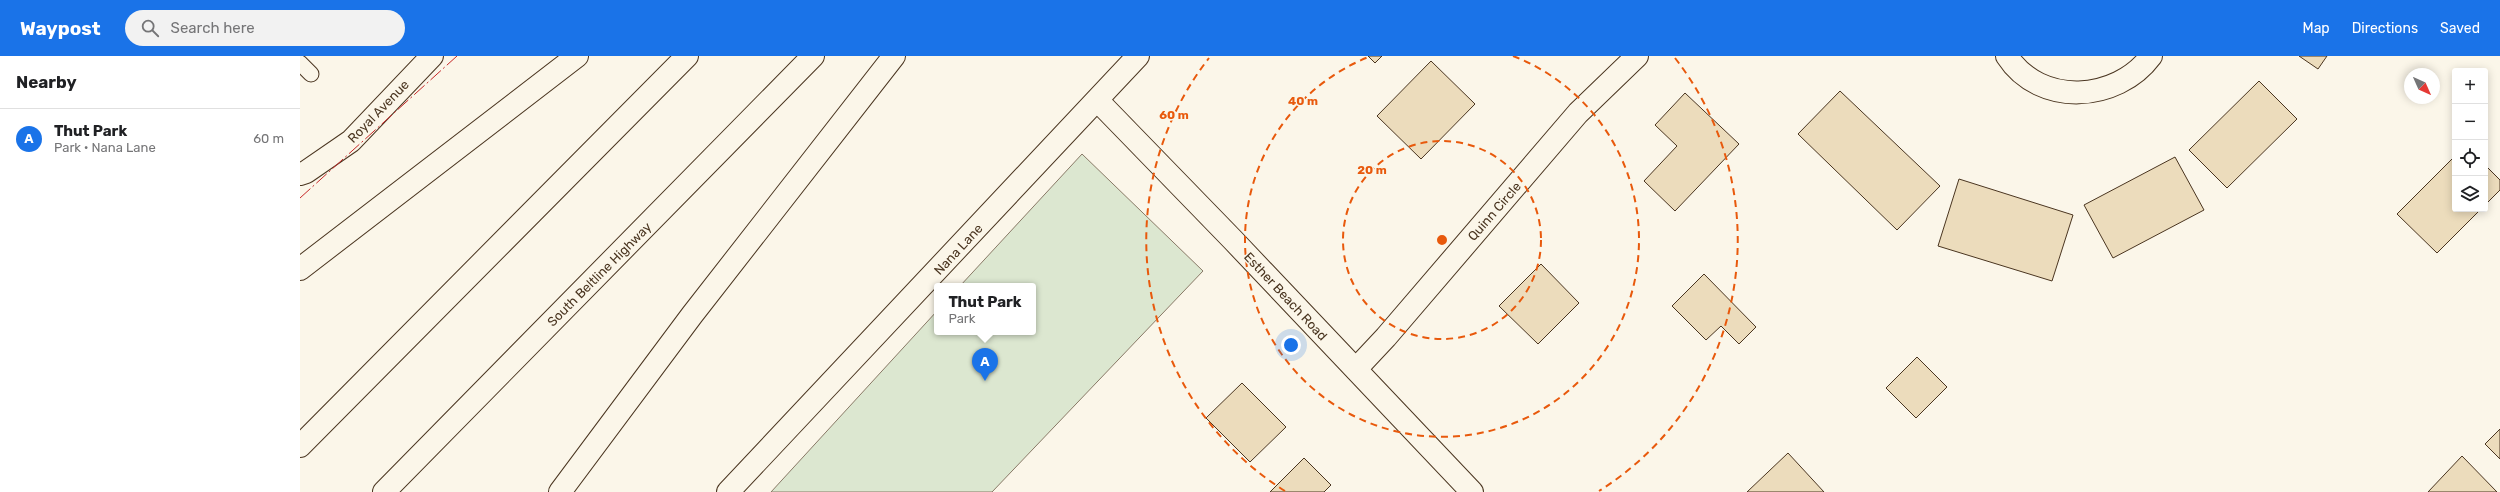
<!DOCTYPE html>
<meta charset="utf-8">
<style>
body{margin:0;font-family:Rubik,sans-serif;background:#f2f2f2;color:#202124}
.controls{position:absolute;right:12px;top:12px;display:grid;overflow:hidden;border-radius:4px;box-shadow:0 2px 10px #0003}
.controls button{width:36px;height:36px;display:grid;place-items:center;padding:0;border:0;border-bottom:1px solid #e0e0e0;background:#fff;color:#202124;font:20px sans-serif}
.compass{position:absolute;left:2104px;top:12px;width:36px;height:36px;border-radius:50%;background:#fff;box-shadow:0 2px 10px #0003;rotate:135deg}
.you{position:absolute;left:991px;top:289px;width:14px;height:14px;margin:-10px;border:3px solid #fff;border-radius:50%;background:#1a73e8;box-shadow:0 0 0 6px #1a73e833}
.badge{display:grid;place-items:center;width:26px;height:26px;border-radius:50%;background:#1a73e8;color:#fff;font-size:13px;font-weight:700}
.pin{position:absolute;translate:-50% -33px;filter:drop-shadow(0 1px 2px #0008)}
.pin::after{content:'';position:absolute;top:21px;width:14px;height:12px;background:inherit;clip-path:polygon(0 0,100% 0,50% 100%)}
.popup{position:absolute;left:634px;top:227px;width:102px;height:52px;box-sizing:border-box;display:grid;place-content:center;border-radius:4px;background:#fff;filter:drop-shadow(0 1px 3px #0005);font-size:13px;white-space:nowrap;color:#757577}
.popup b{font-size:15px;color:#202124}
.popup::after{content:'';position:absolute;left:50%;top:100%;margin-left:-8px;border:8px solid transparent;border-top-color:#fff}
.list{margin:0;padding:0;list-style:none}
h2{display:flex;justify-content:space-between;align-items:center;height:52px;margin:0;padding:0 16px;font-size:17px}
h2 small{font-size:13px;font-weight:400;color:#757577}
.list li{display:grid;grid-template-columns:26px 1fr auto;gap:12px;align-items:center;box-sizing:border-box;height:60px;padding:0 16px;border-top:1px solid #e0e0e0}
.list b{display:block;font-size:15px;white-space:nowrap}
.list p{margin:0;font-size:13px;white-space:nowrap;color:#757577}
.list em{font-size:13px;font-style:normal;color:#757577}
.icon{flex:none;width:22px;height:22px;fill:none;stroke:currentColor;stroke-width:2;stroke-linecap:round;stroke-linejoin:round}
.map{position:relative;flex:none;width:2200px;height:436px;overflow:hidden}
header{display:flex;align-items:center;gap:24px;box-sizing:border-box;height:56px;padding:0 20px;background:#1a73e8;color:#fff}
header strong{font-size:19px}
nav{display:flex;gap:22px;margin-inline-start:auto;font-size:14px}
.search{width:280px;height:36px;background:#f2f2f2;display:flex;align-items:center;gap:10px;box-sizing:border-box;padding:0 14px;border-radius:22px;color:#757577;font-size:15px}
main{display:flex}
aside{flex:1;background:#fff}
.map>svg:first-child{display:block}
.green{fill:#dce7d0;stroke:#887966}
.building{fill:#ecdcbc;stroke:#4a3520}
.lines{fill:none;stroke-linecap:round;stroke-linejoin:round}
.service-casing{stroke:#4a3520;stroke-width:17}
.minor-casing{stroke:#4a3520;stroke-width:24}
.motorway-casing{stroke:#4a3520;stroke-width:24}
.service{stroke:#fbf6e9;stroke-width:15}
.minor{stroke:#fbf6e9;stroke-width:22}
.motorway{stroke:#fbf6e9;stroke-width:22}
.power{stroke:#c62828;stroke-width:1;stroke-dasharray:14 3 2 3;stroke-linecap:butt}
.ring{fill:none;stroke:#e8590c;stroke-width:2;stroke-dasharray:7 5}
.labels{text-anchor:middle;stroke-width:3;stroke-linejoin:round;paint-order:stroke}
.street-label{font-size:13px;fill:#4a3520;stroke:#fbf6e9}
.centre{fill:#e8590c;stroke:#fbf6e9;stroke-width:2}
.ring-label{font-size:12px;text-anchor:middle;font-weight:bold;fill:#e8590c;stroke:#fbf6e9;stroke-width:3;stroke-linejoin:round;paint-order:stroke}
</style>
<header>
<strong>Waypost</strong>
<div class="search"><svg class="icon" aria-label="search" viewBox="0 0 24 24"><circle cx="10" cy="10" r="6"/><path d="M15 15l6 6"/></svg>Search here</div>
<nav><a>Map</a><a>Directions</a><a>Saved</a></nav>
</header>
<main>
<aside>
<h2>Nearby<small></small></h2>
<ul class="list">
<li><span class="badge">A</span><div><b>Thut Park</b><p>Park · Nana Lane</p></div><em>60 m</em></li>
</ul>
</aside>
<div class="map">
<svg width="2200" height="436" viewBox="0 0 2200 436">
<rect width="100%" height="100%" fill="#fbf6e9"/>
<path class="green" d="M 782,98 L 903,215 L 692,436 L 471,436 L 637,255 L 637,276 L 733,276 L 733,230 L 660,230 Z"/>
<g class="building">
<path d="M 1068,0 L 1082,0 L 1075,7 Z"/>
<path d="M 1999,0 L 2027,0 L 2018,13 Z"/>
<path d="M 1131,5 L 1175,48 L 1121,103 L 1077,60 Z"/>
<path d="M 1959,25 L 1997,63 L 1927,132 L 1889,94 Z"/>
<path d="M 1540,35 L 1640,130 L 1597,174 L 1498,78 Z"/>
<path d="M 1385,37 L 1439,88 L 1375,155 L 1344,125 L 1377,90 L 1355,69 Z"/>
<path d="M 2155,100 L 2155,153 L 2181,153 L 2137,197 L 2097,158 Z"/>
<path d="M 1875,101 L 1904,154 L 1813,202 L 1784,149 Z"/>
<path d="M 2185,109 L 2200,124 L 2200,134 L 2185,149 Z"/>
<path d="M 1659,123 L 1773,159 L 1752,225 L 1638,190 Z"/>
<path d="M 1241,208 L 1279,247 L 1238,288 L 1199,250 Z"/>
<path d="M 1404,218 L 1456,271 L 1439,288 L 1421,270 L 1406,284 L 1372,250 Z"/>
<path d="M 1617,301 L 1647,331 L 1616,362 L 1586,332 Z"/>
<path d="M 942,327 L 986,371 L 950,406 L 906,362 Z"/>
<path d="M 2200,373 L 2200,403 L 2185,388 Z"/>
<path d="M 1488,397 L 1524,436 L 1447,436 Z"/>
<path d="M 2162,400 L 2197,436 L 2128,436 Z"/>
<path d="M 1004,402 L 1031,429 L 1024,436 L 970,436 Z"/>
</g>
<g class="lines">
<g class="service-casing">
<path id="service" d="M 0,7 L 11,18"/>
</g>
<g class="minor-casing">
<g id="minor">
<path d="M 1707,0 C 1740,51 1817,46 1851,0"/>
<path d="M 798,45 L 933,184 L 1172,436"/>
<path d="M 0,118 L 6,116 L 51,85 L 132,0"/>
<path d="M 1056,313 L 1086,281 L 1278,57 L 1337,0"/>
<path d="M 428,436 L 838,0"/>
</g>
</g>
<g class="motorway-casing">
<g id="motorway">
<path d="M 0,213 L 277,0"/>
<path d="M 0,390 L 387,0"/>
<path d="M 84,436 L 513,0"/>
<path d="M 260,436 L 392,259 L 594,0"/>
</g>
</g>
<use href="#service" class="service"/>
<use href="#minor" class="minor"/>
<use href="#motorway" class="motorway"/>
<path class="power" d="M 0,142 L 157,0"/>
</g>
<g class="ring">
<circle cx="1142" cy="184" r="99"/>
<path d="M1213 0A197 197 0 1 1 1071 0"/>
<path d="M985 435A296 296 0 0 1 909 2M1375 2A296 296 0 0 1 1299 435"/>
</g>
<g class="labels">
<g class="street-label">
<text transform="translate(78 55) rotate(-46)" y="5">Royal Avenue</text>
<text transform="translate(1194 155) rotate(-49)" y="5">Quinn Circle</text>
<text transform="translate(658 193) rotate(-47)" y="5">Nana Lane</text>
<text transform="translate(299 218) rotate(-45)" y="5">South Beltline Highway</text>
<text transform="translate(986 240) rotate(47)" y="5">Esther Beach Road</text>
</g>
</g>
<circle cx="1142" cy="184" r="6" class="centre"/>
<g class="ring-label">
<text x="1003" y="49">40 m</text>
<text x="874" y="63">60 m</text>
<text x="1072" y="118">20 m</text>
</g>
</svg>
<div class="controls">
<button>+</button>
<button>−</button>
<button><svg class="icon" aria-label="locate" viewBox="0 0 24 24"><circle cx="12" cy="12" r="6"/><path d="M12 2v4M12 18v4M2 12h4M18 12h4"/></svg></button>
<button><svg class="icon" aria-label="layers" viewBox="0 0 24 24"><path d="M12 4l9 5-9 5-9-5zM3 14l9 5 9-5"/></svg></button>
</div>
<svg class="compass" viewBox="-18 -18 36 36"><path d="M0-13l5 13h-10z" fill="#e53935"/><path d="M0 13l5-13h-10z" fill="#757577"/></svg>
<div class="you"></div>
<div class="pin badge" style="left:685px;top:325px">A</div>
<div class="popup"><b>Thut Park</b>Park</div>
</div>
</main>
